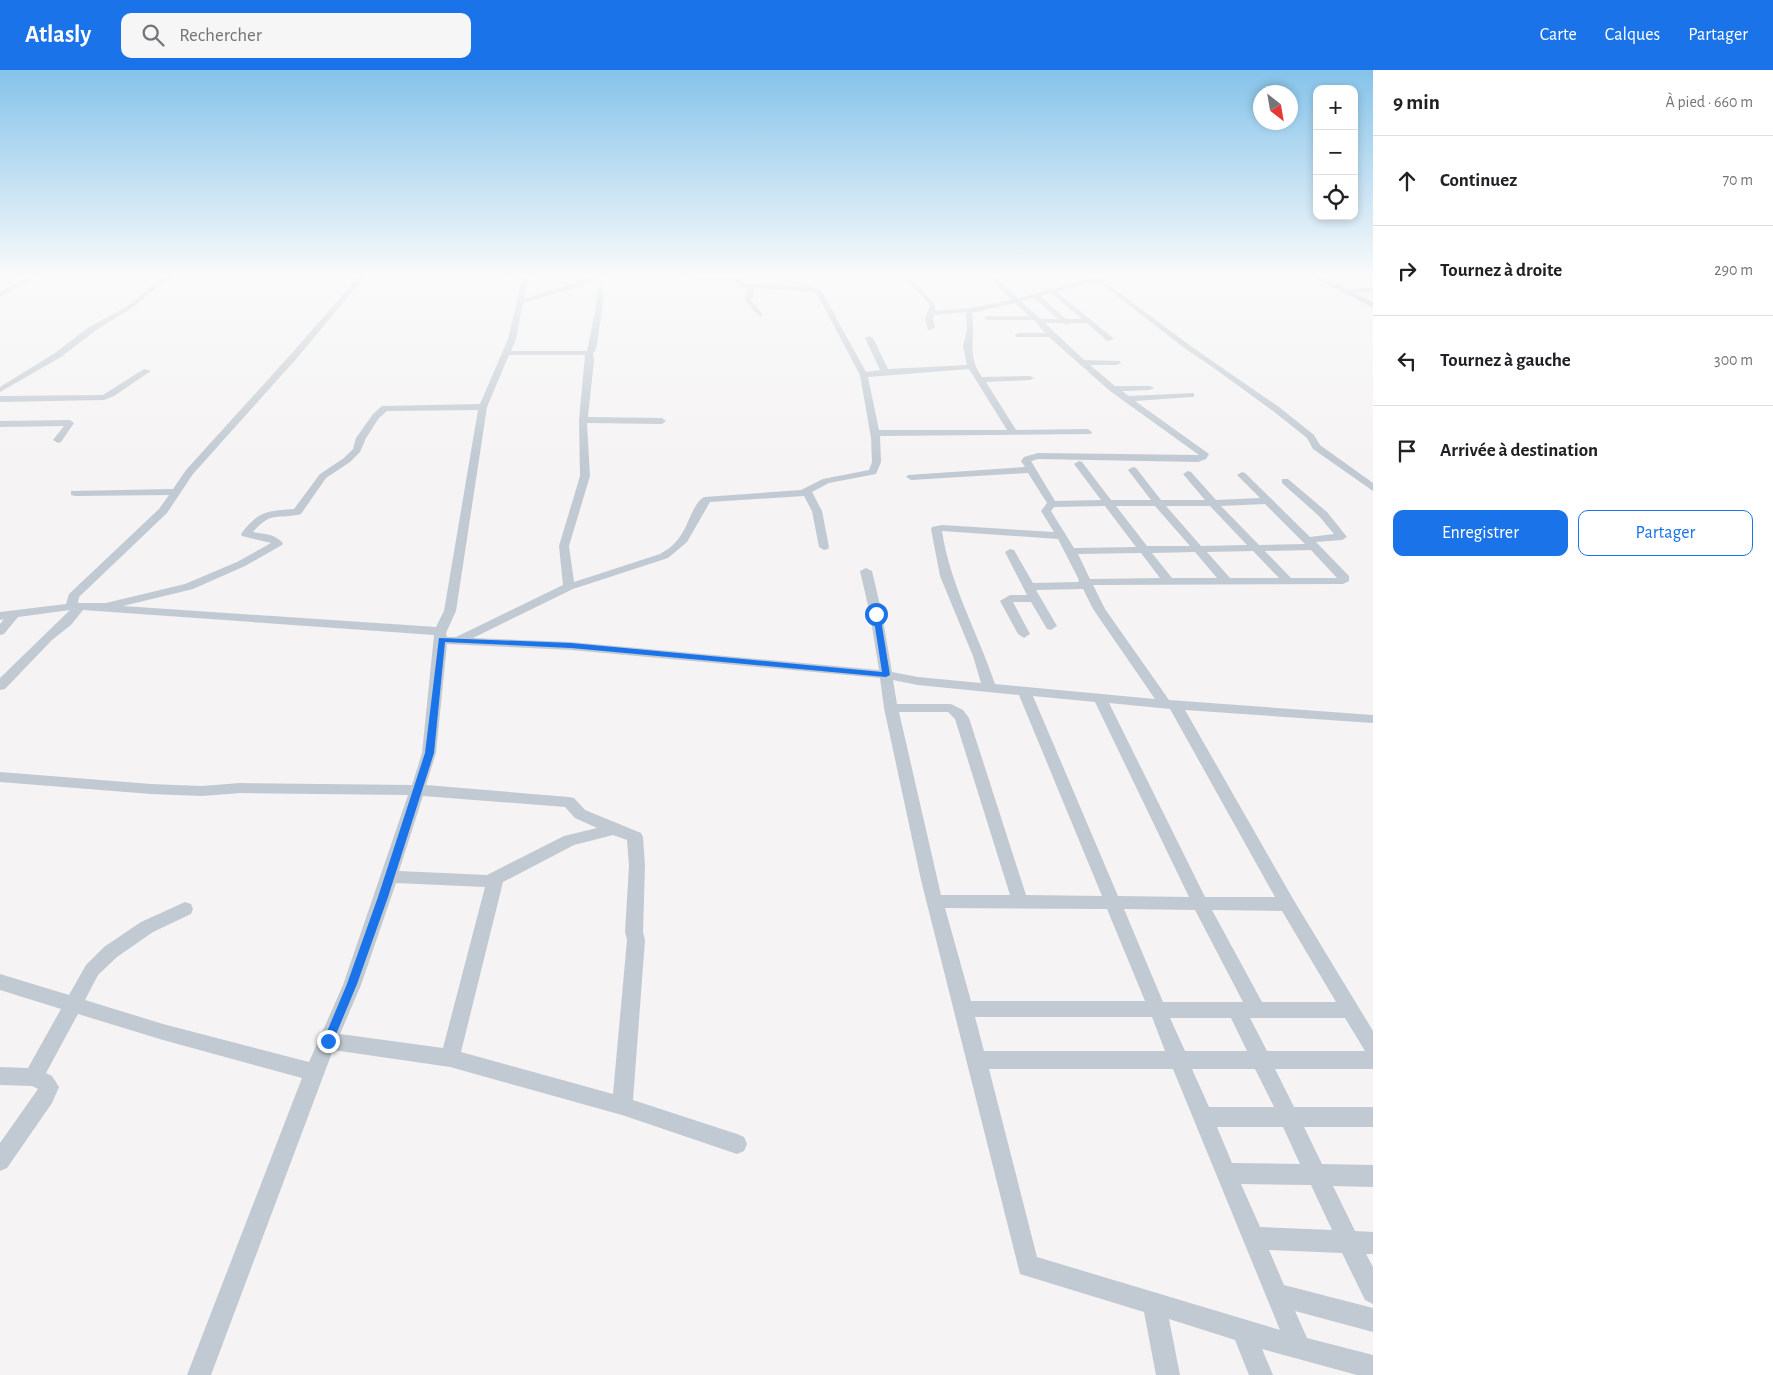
<!DOCTYPE html>
<html lang="fr">
<meta charset="utf-8">
<style>
body{margin:0;font-family:"Alegreya Sans",sans-serif;background:#f6f6f6;color:#202124}
.controls{position:absolute;right:15px;top:15px;display:grid;overflow:hidden;border-radius:10px;box-shadow:0 2px 8px #0003}
.controls button{width:45px;height:45px;display:grid;place-items:center;padding:0;border:0;border-bottom:1px solid #e0e0e0;background:#fff;color:#202124;font:25px sans-serif}
.compass{position:absolute;left:1253px;top:15px;width:45px;height:45px;border-radius:50%;background:#fff;box-shadow:0 2px 8px #0003;rotate:149deg}
.stop{position:absolute;width:15px;height:15px;margin:-11px;border:4px solid #1a73e8;border-radius:50%;background:#fff}
.stop.end{background:#1a73e8;border-color:#fff;box-shadow:0 1px 5px #0008}
.list{margin:0;padding:0;list-style:none}
h2{display:flex;justify-content:space-between;align-items:center;height:65px;margin:0;padding:0 20px;font-size:21px}
h2 small{font-size:16px;font-weight:400;color:#757577}
.list li{display:grid;grid-template-columns:32px 1fr auto;gap:15px;align-items:center;box-sizing:border-box;height:90px;padding:0 20px;border-top:1px solid #e0e0e0}
.list b{display:block;font-size:19px;white-space:nowrap}
.list em{font-size:16px;font-style:normal;color:#757577}
.actions{display:flex;gap:10px;padding:15px 20px}
.actions a{flex:1;padding:11px 0;border:1px solid #1a73e8;border-radius:10px;text-align:center;font-size:18px;color:#1a73e8}
.actions .main{background:#1a73e8;color:#fff}
.icon{flex:none;width:28px;height:28px;fill:none;stroke:currentColor;stroke-width:2;stroke-linecap:round;stroke-linejoin:round}
.map{position:relative;flex:none;width:1373px;height:1305px;overflow:hidden}
header{display:flex;align-items:center;gap:30px;box-sizing:border-box;height:70px;padding:0 25px;background:#1a73e8;color:#fff}
header strong{font-size:24px}
nav{display:flex;gap:28px;margin-inline-start:auto;font-size:18px}
.search{width:350px;height:45px;background:#f6f6f6;display:flex;align-items:center;gap:12px;box-sizing:border-box;padding:0 18px;border-radius:10px;color:#757577;font-size:19px}
main{display:flex}
aside{flex:1;background:#fff}
.map>svg:first-child{display:block}
.lines{fill:none;stroke-linecap:round;stroke-linejoin:round}
.minor{fill:#c1cad2;fill-rule:evenodd}
.major{fill:#b3c2d1;fill-rule:evenodd}
.route{fill:#1a73e8}
</style>
<header>
<strong>Atlasly</strong>
<div class="search"><svg class="icon" aria-label="search" viewBox="0 0 24 24"><circle cx="10" cy="10" r="6"/><path d="M15 15l6 6"/></svg>Rechercher</div>
<nav><a>Carte</a><a>Calques</a><a>Partager</a></nav>
</header>
<main>
<div class="map">
<svg width="1373" height="1305" viewBox="0 0 1373 1305">
<rect width="100%" height="100%" fill="#f5f3f3"/>
<g class="lines">
<g class="minor">
<path d="M 32,205 L 40,205 L 0,227 L 0,222 Z"/>
<path d="M 170,205 L 178,205 L 159,215 L 135,236 L 95,261 L 61,287 L 0,322 L 0,317 L 55,283 L 89,257 L 131,234 L 155,213 Z"/>
<path d="M 360,205 L 366,205 L 297,288 L 193,404 L 167,443 L 79,527 L 78,533 L 106,533 L 185,514 L 237,492 L 271,473 L 242,466 L 241,464 C 258,441 267,441 294,439 L 320,404 L 344,388 L 353,379 L 356,368 L 373,344 L 382,336 L 480,334 L 508,269 L 523,205 L 529,205 L 524,229 L 598,205 L 607,205 L 574,218 L 523,233 L 516,269 L 511,281 L 587,281 L 595,242 L 598,218 L 603,217 L 603,234 L 596,280 L 593,283 L 594,290 L 588,347 L 662,348 L 666,351 L 662,354 L 587,353 L 590,406 L 569,476 L 574,512 L 660,484 C 669,479 676,473 681,465 C 689,454 693,433 704,427 L 801,420 L 823,409 L 869,400 L 872,392 L 871,368 L 860,305 L 816,222 L 755,218 L 751,230 L 763,245 L 760,247 L 745,230 L 748,218 L 739,216 L 735,211 L 692,210 L 678,205 L 732,207 L 731,205 L 737,205 L 745,214 L 810,217 L 821,220 L 866,302 L 880,300 L 865,268 L 869,266 L 873,268 L 888,299 L 967,295 L 963,276 L 967,260 L 966,242 L 934,245 L 933,249 L 935,258 L 928,260 L 925,249 L 930,235 L 902,205 L 908,205 L 935,234 L 935,241 L 971,238 L 1012,230 L 986,205 L 993,205 L 1018,228 L 1107,205 L 1117,205 L 1102,210 L 1192,277 L 1279,337 L 1314,365 L 1320,375 L 1373,413 L 1373,421 L 1313,379 L 1307,368 L 1273,341 L 1211,296 L 1187,280 L 1104,216 L 1095,212 L 1057,222 L 1114,269 L 1107,271 L 1087,253 L 1070,253 L 1067,255 L 1063,253 L 1045,253 L 1084,290 L 1120,291 L 1121,293 L 1117,295 L 1090,295 L 1115,316 L 1150,316 L 1154,318 L 1150,320 L 1122,321 L 1129,326 L 1194,323 L 1194,327 L 1191,327 L 1135,331 L 1209,384 L 1206,389 L 1198,392 L 1038,389 L 1031,391 L 1055,431 L 1101,430 L 1074,394 L 1079,391 L 1082,392 L 1111,430 L 1151,430 L 1128,400 L 1133,397 L 1136,398 L 1161,430 L 1205,430 L 1183,404 L 1188,401 L 1191,402 L 1216,430 L 1260,428 L 1237,405 L 1242,402 L 1245,403 L 1310,467 L 1334,464 L 1319,446 L 1282,413 L 1282,409 L 1288,409 L 1327,442 L 1347,467 L 1342,470 L 1316,472 L 1349,506 L 1349,511 L 1343,514 L 1093,515 L 1105,539 L 1169,630 L 1373,645 L 1373,653 L 1185,640 L 1293,829 L 1373,961 L 1373,999 L 1275,999 L 1294,1037 L 1373,1037 L 1373,1057 L 1304,1057 L 1322,1094 L 1373,1095 L 1373,1117 L 1333,1116 L 1355,1161 L 1373,1162 L 1373,1184 L 1366,1184 L 1373,1197 L 1373,1234 L 1365,1230 L 1342,1183 L 1269,1180 L 1284,1215 L 1373,1238 L 1373,1262 L 1295,1241 L 1307,1268 L 1373,1285 L 1373,1305 L 1357,1305 L 1262,1279 L 1273,1305 L 1249,1305 L 1235,1270 L 1169,1249 L 1180,1305 L 1156,1305 L 1144,1242 L 1020,1204 L 921,810 L 884,638 L 880,608 L 571,580 L 447,574 L 436,683 L 426,715 L 569,727 L 574,728 L 585,740 L 641,763 L 643,767 L 645,796 L 643,862 L 645,870 L 633,1030 L 737,1064 L 744,1067 L 747,1074 L 744,1081 L 737,1084 L 622,1045 L 450,997 L 333,980 L 211,1305 L 187,1305 L 302,1008 L 163,970 L 78,944 L 46,1003 L 52,1006 L 59,1017 L 52,1033 L 7,1098 L 0,1101 L 0,1073 L 38,1019 L 32,1016 L 0,1015 L 0,997 L 28,998 L 61,939 L 0,920 L 0,904 L 69,925 L 86,895 L 104,877 L 141,852 L 185,832 L 191,834 L 193,839 L 191,844 L 153,862 L 117,887 L 98,905 L 85,930 L 163,954 L 309,992 L 343,915 L 408,725 L 240,723 L 202,726 L 151,724 L 0,712 L 0,702 L 151,714 L 202,716 L 240,713 L 412,715 L 422,683 L 434,565 L 83,540 L 71,555 L 52,570 L 5,619 L 0,620 L 0,608 L 70,540 L 18,547 L 4,564 L 0,565 L 0,554 L 4,549 L 0,550 L 0,542 L 66,534 L 69,524 L 159,439 L 169,425 L 75,426 L 71,425 L 71,421 L 173,419 L 186,400 L 291,284 ZM 1051,223 L 1082,249 L 1066,249 L 1040,226 ZM 1034,228 L 1058,249 L 1041,249 L 1021,231 ZM 1015,233 L 1029,246 L 988,246 L 984,248 L 988,250 L 1034,250 L 1045,263 L 1019,263 L 1015,265 L 1016,267 L 1049,267 L 1110,321 L 1199,385 L 1038,383 L 1024,387 L 1021,391 L 1025,397 L 908,405 L 906,407 L 911,410 L 1028,403 L 1047,433 L 1041,441 L 1054,462 L 942,455 L 932,457 L 931,459 L 940,506 L 973,586 L 981,613 L 918,607 L 892,602 L 882,544 L 872,501 L 866,498 L 860,501 L 870,544 L 879,600 L 571,572 L 473,568 L 573,519 L 668,488 L 687,472 L 710,432 L 804,426 L 812,441 L 819,477 L 824,480 L 828,479 L 829,477 L 822,441 L 812,422 L 829,413 L 876,404 L 881,392 L 880,366 L 1091,364 L 1092,362 L 1088,359 L 1016,360 L 986,312 L 1030,310 L 1034,308 L 1030,306 L 982,307 C 966,285 976,268 972,243 ZM 509,285 L 585,285 L 579,350 L 580,406 L 559,476 L 563,515 L 456,567 L 447,567 L 446,563 L 456,541 L 487,337 ZM 969,299 L 1007,360 L 879,360 L 868,307 ZM 478,340 L 444,541 L 436,557 L 123,536 L 193,519 L 245,496 L 282,475 L 283,473 C 275,464 265,464 253,462 C 272,440 277,450 301,444 L 326,408 L 350,392 L 360,382 L 366,368 L 379,348 L 387,341 ZM 1265,434 L 1305,474 L 1259,475 L 1221,436 ZM 1105,436 L 1136,477 L 1074,478 L 1051,441 L 1054,437 ZM 1116,436 L 1155,436 L 1190,476 L 1147,476 ZM 1166,436 L 1210,436 L 1247,475 L 1201,476 ZM 942,461 L 1058,469 L 1079,510 L 1078,512 L 1033,513 L 1014,480 L 1010,479 L 1005,482 L 1027,525 L 1010,525 L 1000,531 L 1018,564 L 1024,568 L 1030,564 L 1013,532 L 1031,532 L 1047,559 L 1051,560 L 1057,556 L 1036,520 L 1083,519 L 1093,539 L 1155,629 L 995,614 C 978,563 950,515 942,461 ZM 1311,480 L 1337,508 L 1291,508 L 1265,481 ZM 1253,481 L 1279,508 L 1230,508 L 1207,482 ZM 1195,482 L 1217,508 L 1172,508 L 1152,483 ZM 1141,483 L 1160,508 L 1090,509 L 1078,484 ZM 893,610 L 918,615 L 1019,625 L 1102,826 L 1026,825 L 969,648 L 963,640 L 951,634 L 897,634 ZM 1033,626 L 1095,632 L 1189,827 L 1118,826 ZM 1109,633 L 1170,639 L 1275,827 L 1205,827 ZM 899,642 L 948,642 L 955,649 L 1010,825 L 941,825 ZM 423,726 L 565,737 L 575,748 L 597,758 L 564,766 L 487,805 L 399,801 ZM 613,765 L 627,770 L 629,796 L 625,862 L 627,870 L 613,1024 L 461,982 L 503,812 L 574,775 ZM 396,813 L 485,817 L 443,978 L 340,964 L 361,915 ZM 945,838 L 1107,839 L 1145,931 L 971,931 ZM 1124,839 L 1195,840 L 1243,932 L 1163,932 ZM 1212,840 L 1282,841 L 1336,932 L 1262,932 ZM 975,947 L 1152,947 L 1165,981 L 984,981 ZM 1170,948 L 1231,948 L 1247,981 L 1185,981 ZM 1250,948 L 1345,948 L 1365,981 L 1267,981 ZM 989,999 L 1173,999 L 1280,1260 L 1037,1187 ZM 1192,999 L 1255,999 L 1274,1037 L 1209,1037 ZM 1217,1057 L 1283,1057 L 1300,1094 L 1232,1093 ZM 1241,1114 L 1311,1115 L 1332,1160 L 1260,1157 Z"/>
<path d="M 1373,218 L 1373,222 L 1346,223 L 1343,221 L 1346,219 Z"/>
<path d="M 144,299 L 151,301 L 114,326 L 104,330 L 0,332 L 0,326 L 103,325 Z"/>
<path d="M 70,350 L 74,353 L 61,372 L 58,373 L 53,370 L 64,356 L 0,357 L 0,351 Z"/>
</g>
<path class="major" d="M 1309,205 L 1319,205 L 1373,232 L 1373,238 Z"/>
</g>
<linearGradient id="sky" x2="0" y2="1"><stop stop-color="#85c3ea"/><stop offset="0.53" stop-color="#fafafa"/><stop offset="1" stop-color="#fafafa" stop-opacity="0"/></linearGradient>
<rect width="1373" height="388" fill="url(#sky)"/>
<path class="route" d="M 876,541 L 880,544 L 890,605 L 886,607 L 571,578 L 445,572 L 434,683 L 388,827 L 357,914 L 332,974 L 325,974 L 323,971 L 347,914 L 378,827 L 425,683 L 439,568 L 571,573 L 882,602 L 873,544 Z"/>
</svg>
<div class="controls">
<button>+</button>
<button>−</button>
<button><svg class="icon" aria-label="locate" viewBox="0 0 24 24"><circle cx="12" cy="12" r="6"/><path d="M12 2v4M12 18v4M2 12h4M18 12h4"/></svg></button>
</div>
<svg class="compass" viewBox="-18 -18 36 36"><path d="M0-13l5 13h-10z" fill="#e53935"/><path d="M0 13l5-13h-10z" fill="#757577"/></svg>
<div class="stop" style="left:876px;top:544px"></div>
<div class="stop end" style="left:328px;top:971px"></div>
</div>
<aside>
<h2>9 min<small>À pied · 660 m</small></h2>
<ul class="list">
<li><svg class="icon" aria-label="ahead" viewBox="0 0 24 24"><path d="M12 20V5M6 11l6-6 6 6"/></svg><div><b>Continuez</b></div><em>70 m</em></li>
<li><svg class="icon" aria-label="right" viewBox="0 0 24 24"><path d="M7 20v-9h11M14 6l5 5-5 5"/></svg><div><b>Tournez à droite</b></div><em>290 m</em></li>
<li><svg class="icon" aria-label="left" viewBox="0 0 24 24"><path d="M17 20v-9H6M10 6l-5 5 5 5"/></svg><div><b>Tournez à gauche</b></div><em>300 m</em></li>
<li><svg class="icon" aria-label="arrive" viewBox="0 0 24 24"><path d="M6 21V4h12l-3 4 3 4H6"/></svg><div><b>Arrivée à destination</b></div></li>
</ul>
<div class="actions"><a class="main">Enregistrer</a><a>Partager</a></div>
</aside>
</main>
